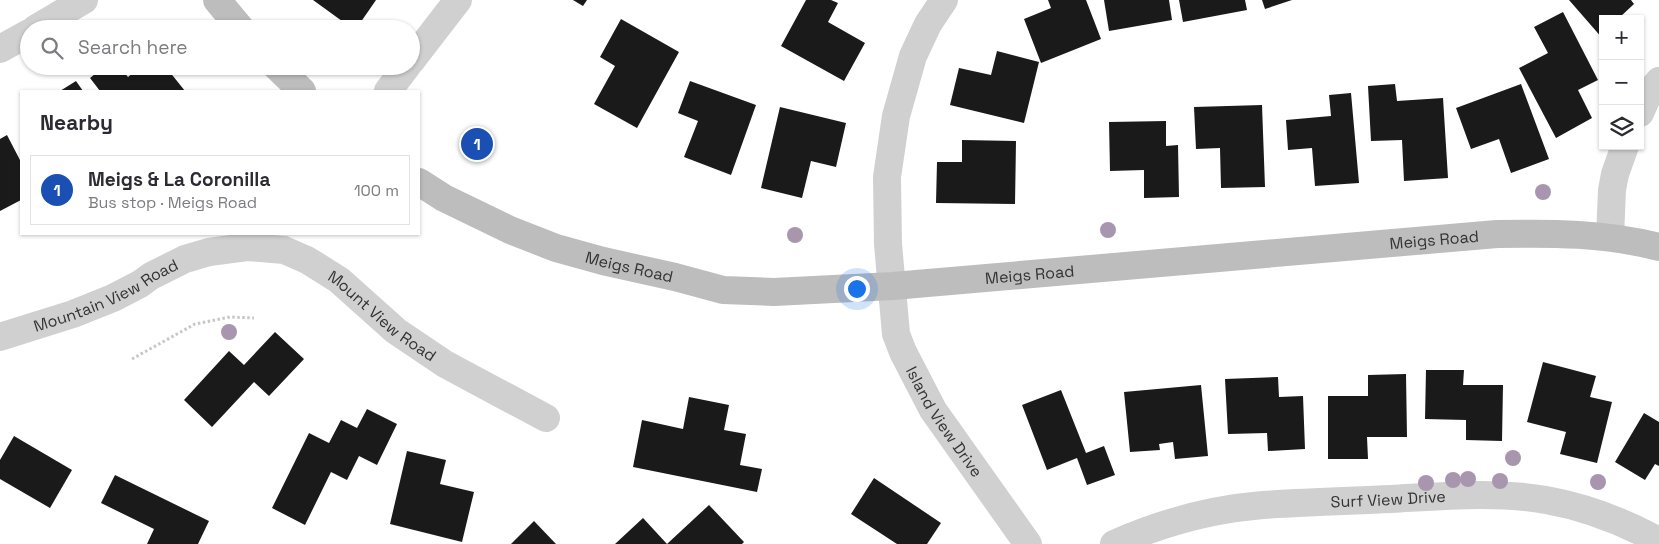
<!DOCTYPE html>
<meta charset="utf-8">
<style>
body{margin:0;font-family:"Space Grotesk",sans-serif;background:#f2f2f3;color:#2b2b33}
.controls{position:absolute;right:15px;top:15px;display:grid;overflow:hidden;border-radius:0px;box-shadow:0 1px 4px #0004}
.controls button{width:45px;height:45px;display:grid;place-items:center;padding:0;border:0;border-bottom:1px solid #e1e1e2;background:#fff;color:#2b2b33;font:25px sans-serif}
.you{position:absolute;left:856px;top:288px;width:18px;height:18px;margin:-12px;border:4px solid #fff;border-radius:50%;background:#1a73e8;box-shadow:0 0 0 8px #1a73e833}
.badge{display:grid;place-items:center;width:32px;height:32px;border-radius:50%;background:#337481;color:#fff;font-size:16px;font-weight:700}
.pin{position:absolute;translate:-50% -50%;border:2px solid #fff;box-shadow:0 1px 5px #0006}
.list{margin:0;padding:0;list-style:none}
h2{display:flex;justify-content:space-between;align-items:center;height:65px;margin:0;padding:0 20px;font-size:21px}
h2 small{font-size:16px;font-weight:400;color:#7c7c81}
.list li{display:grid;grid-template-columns:32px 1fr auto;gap:15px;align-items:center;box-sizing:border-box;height:70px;margin:0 10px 10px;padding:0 10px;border:1px solid #e1e1e2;border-radius:0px}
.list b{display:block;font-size:19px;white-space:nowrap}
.list p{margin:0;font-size:16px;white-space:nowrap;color:#7c7c81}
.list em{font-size:16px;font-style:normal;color:#7c7c81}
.icon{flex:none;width:28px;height:28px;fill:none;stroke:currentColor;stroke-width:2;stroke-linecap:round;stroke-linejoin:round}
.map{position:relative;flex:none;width:1659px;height:544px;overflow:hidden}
.search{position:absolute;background:#fff;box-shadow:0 1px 4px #0004;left:20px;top:20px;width:400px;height:55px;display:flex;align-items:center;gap:12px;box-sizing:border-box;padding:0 18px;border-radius:28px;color:#7c7c81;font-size:19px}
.panel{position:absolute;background:#fff;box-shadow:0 1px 4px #0004;left:20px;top:90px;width:400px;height:145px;border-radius:0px}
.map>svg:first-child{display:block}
.building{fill:#1a1a1a}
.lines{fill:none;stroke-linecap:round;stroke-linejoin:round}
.path{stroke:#c7c7c7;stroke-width:3;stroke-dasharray:2.5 2.5;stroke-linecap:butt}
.minor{stroke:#d0d0d0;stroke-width:28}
.secondary{stroke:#bdbdbd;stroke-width:28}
.tree{fill:#a896af}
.labels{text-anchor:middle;stroke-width:5;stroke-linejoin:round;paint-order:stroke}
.street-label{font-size:16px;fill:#333;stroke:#fff}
</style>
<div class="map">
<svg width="1659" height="544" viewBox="0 0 1659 544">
<rect width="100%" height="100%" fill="#fff"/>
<g class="building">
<path d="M 313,0 L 376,0 L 356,29 L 353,29 Z"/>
<path d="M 573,0 L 587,0 L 583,6 Z"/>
<path d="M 806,0 L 831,0 L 838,3 L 828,22 L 865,43 L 844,81 L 781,46 Z"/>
<path d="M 1048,0 L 1086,0 L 1101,39 L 1041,63 L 1024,19 L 1051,8 Z"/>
<path d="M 1104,0 L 1169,0 L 1172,20 L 1109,31 Z"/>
<path d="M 1179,0 L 1245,0 L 1247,10 L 1183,22 Z"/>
<path d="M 1262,0 L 1292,0 L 1265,9 Z"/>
<path d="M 1569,0 L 1631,0 L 1634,4 L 1620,17 L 1621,19 L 1603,19 L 1603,39 Z"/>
<path d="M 1563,12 L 1598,80 L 1578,90 L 1592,118 L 1556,138 L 1519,68 L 1548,53 L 1534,27 Z"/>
<path d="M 621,19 L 679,52 L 637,128 L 594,104 L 615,66 L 600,57 Z"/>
<path d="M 997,51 L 1039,62 L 1024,123 L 950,105 L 959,68 L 991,75 Z"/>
<path d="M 105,66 L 119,66 L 128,77 L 141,66 L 165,66 L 185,91 L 100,91 L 90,78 Z"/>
<path d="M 76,81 L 83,91 L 60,91 Z"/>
<path d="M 690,81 L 756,105 L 731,175 L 684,157 L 698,121 L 678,113 Z"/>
<path d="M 1395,84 L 1397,101 L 1443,98 L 1448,178 L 1404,181 L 1402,140 L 1371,141 L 1368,86 Z"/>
<path d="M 1521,84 L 1549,159 L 1511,173 L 1499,139 L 1471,149 L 1456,108 Z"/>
<path d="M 1351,93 L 1359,183 L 1315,186 L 1312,148 L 1288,150 L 1286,120 L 1331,116 L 1329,95 Z"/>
<path d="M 1262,105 L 1265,187 L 1221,188 L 1220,148 L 1196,149 L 1194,107 Z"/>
<path d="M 780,107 L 846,123 L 836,167 L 811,161 L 802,198 L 761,188 Z"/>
<path d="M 1166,121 L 1166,146 L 1178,145 L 1179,197 L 1144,198 L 1144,170 L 1110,171 L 1109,122 Z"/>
<path d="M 7,135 L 21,162 L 21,200 L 0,211 L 0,139 Z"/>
<path d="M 962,140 L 1016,141 L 1015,204 L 936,203 L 937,162 L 962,162 Z"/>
<path d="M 275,332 L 304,359 L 269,396 L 254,382 L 212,427 L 184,400 L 229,351 L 244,365 Z"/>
<path d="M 1543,362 L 1596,376 L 1590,397 L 1612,402 L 1597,463 L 1560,454 L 1566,432 L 1527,422 Z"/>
<path d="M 1426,370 L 1464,370 L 1463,385 L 1503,385 L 1502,441 L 1466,440 L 1466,420 L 1425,419 Z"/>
<path d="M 1406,374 L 1407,437 L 1367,437 L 1368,459 L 1328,459 L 1328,396 L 1368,396 L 1368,375 Z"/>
<path d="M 1278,377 L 1279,397 L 1303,396 L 1305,449 L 1268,451 L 1267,433 L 1228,434 L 1225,379 Z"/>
<path d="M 1201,385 L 1208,456 L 1175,459 L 1173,442 L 1159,444 L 1160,450 L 1130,452 L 1124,392 Z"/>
<path d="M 1061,390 L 1086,453 L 1104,446 L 1115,475 L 1087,485 L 1077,458 L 1047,470 L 1022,405 Z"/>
<path d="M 689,397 L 729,405 L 724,430 L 746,434 L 740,465 L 762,469 L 757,492 L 633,467 L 642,420 L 683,429 Z"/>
<path d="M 367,409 L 397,424 L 377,465 L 359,456 L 347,480 L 331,472 L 305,525 L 272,508 L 309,433 L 329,443 L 341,420 L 357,428 Z"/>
<path d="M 1644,413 L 1659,422 L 1659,466 L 1655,464 L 1645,480 L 1615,462 Z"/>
<path d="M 14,436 L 72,470 L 50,508 L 0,479 L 0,460 Z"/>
<path d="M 407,451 L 446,460 L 440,484 L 474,492 L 462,542 L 390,524 Z"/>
<path d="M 115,475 L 209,521 L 198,544 L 147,544 L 154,529 L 101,503 Z"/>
<path d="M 874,478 L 941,523 L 927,544 L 897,544 L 851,514 Z"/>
<path d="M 709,505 L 744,542 L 742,544 L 667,544 Z"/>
<path d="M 643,518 L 667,544 L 615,544 Z"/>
<path d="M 534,521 L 556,544 L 511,544 Z"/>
</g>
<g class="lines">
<path class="path" d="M 132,359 L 195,324 L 230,317 L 254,318"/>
<g class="minor">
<path id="s1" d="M 944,0 L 928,24 L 913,56 L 896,116 L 887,177 L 888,244 L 896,334 L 903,352 L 933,410 L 1028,544"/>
<path d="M 35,29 L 84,0"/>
<path d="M 0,49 L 29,33"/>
<path d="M 411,61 L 458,0"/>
<path d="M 388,91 L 407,66"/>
<path d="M 1640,113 L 1648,95 L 1659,81"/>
<path d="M 1610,237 L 1612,190 L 1615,174 L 1625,146"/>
<path id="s2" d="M 0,337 L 73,314 L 113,298 L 140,284 L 151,276 L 185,259 L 209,252 L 247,247 L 284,250 L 307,260 L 339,280 L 396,331 L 445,364 L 546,418"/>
<path id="s3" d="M 1114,544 C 1161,523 1213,509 1263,505 C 1306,502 1349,501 1392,499 C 1443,496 1495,491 1546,500 C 1586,507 1624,522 1659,541"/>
</g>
<g class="secondary">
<path d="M 217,0 L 241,29"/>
<path d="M 276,66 L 302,91"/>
<path id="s4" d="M 419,182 L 444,198 L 510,230 L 556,248 L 603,261 L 675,277 L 723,290 L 774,292 L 893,286 L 1497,234 C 1553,233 1605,233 1659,247"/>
</g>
</g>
<g class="tree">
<circle cx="1543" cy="192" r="8"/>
<circle cx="1108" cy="230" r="8"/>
<circle cx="795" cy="235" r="8"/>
<circle cx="229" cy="332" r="8"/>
<circle cx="1513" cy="458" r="8"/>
<circle cx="1468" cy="479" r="8"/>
<circle cx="1453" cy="480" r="8"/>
<circle cx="1500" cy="481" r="8"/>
<circle cx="1598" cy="482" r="8"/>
<circle cx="1426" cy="483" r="8"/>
</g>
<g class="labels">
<g class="street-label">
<text dy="6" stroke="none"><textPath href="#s4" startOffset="1038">Meigs Road</textPath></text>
<text dy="6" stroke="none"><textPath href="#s4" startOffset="228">Meigs Road</textPath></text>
<text dy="6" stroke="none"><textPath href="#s4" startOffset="632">Meigs Road</textPath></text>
<text dy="6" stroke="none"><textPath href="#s2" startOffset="114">Mountain View Road</textPath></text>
<text dy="6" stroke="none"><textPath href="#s2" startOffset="421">Mount View Road</textPath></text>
<text dy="6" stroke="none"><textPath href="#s1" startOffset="446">Island View Drive</textPath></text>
<text dy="6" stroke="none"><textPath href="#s3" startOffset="280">Surf View Drive</textPath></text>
</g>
</g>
</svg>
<div class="controls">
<button>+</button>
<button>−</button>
<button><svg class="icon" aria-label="layers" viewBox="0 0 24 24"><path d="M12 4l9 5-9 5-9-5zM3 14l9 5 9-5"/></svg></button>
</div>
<div class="you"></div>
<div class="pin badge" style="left:477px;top:144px;background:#1a4fb4">1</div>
<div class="search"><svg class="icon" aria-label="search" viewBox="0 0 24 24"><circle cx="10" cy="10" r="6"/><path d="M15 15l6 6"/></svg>Search here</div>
<section class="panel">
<h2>Nearby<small></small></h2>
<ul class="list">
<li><span class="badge" style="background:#1a4fb4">1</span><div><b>Meigs &amp; La Coronilla</b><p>Bus stop · Meigs Road</p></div><em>100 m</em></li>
</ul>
</section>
</div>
